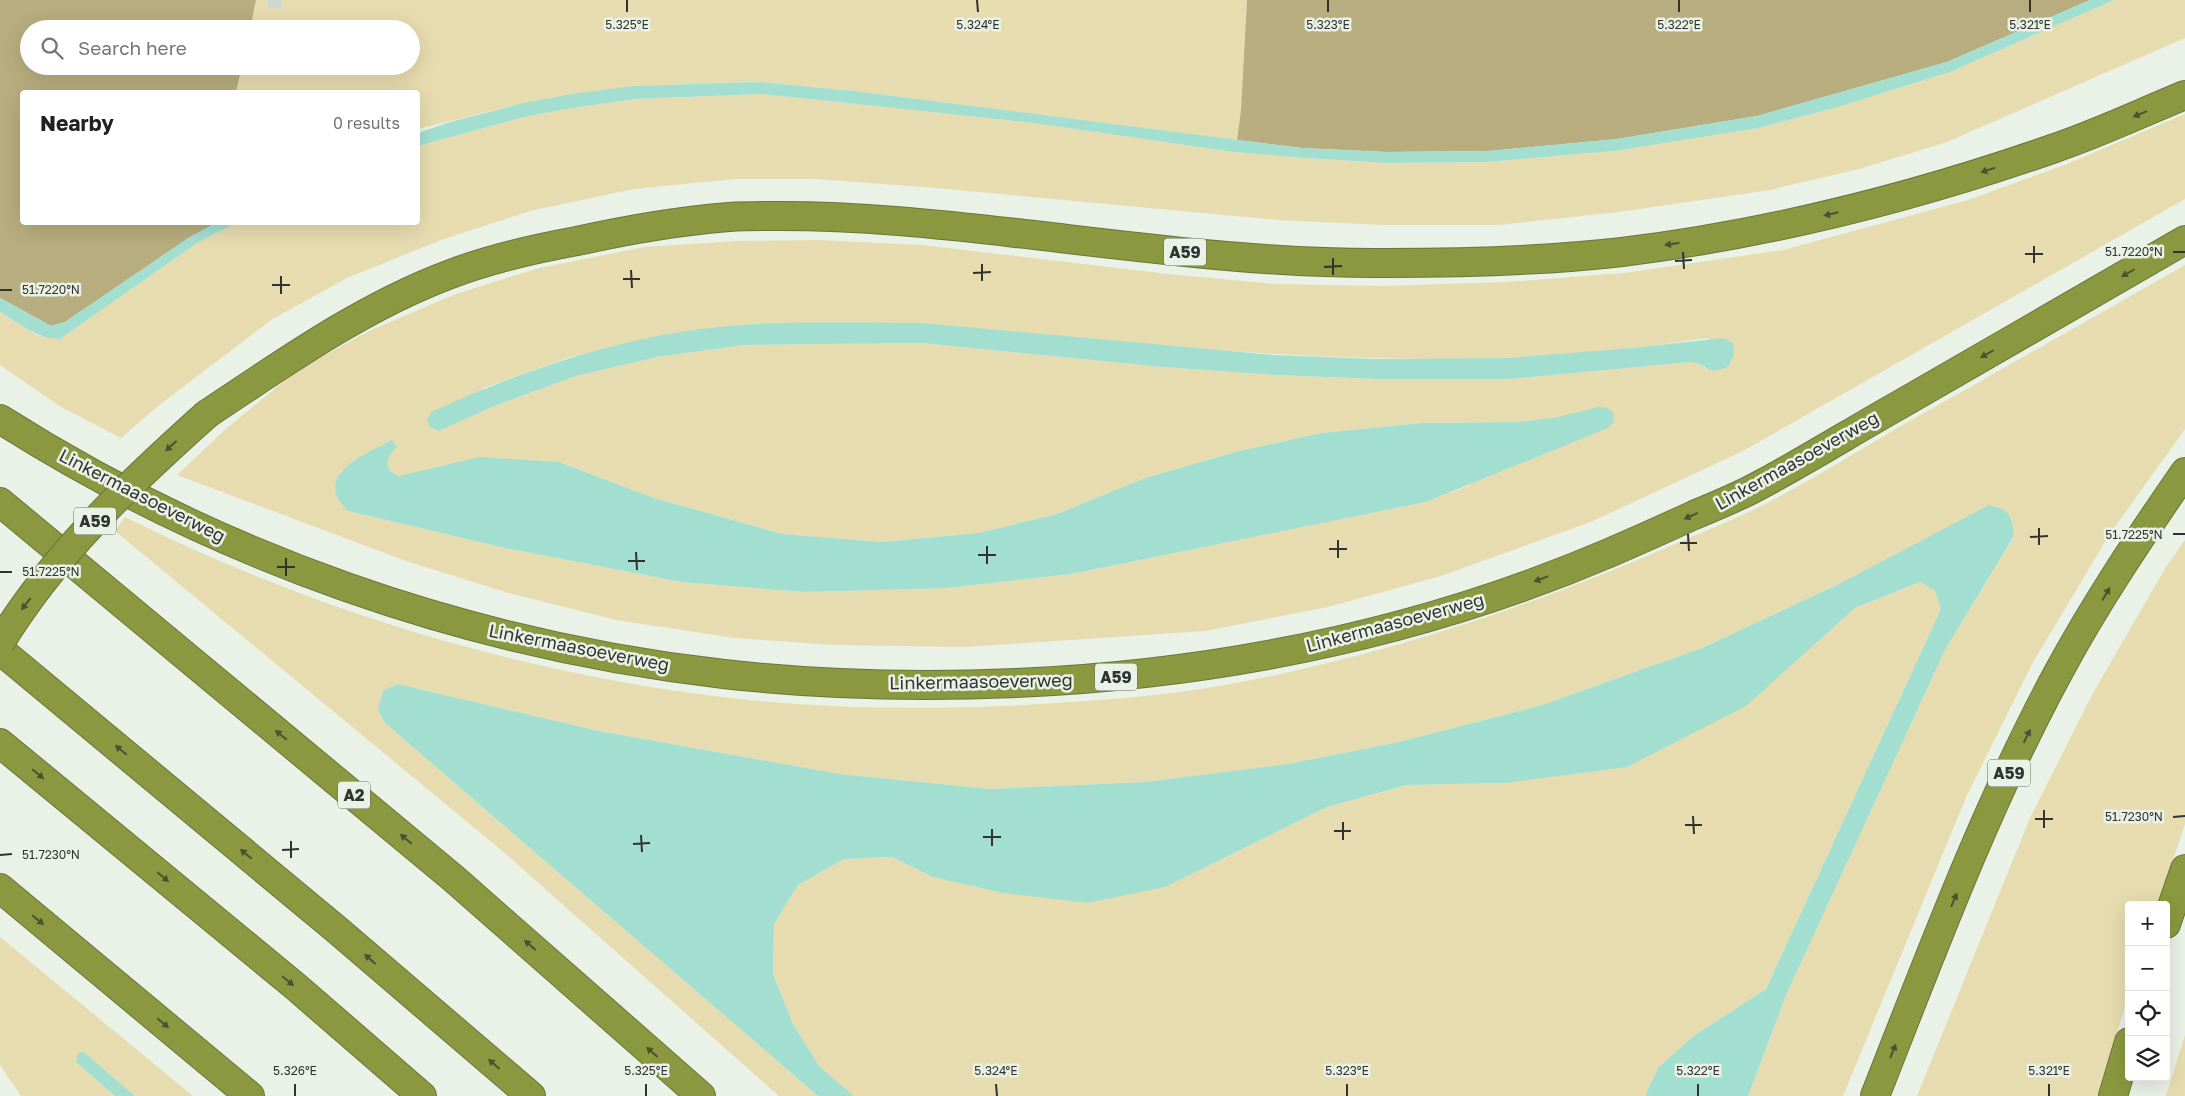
<!DOCTYPE html>
<meta charset="utf-8">
<style>
body{margin:0;font-family:"Golos Text",sans-serif;background:#f2f2f2;color:#202124}
.controls{position:absolute;right:15px;bottom:15px;display:grid;overflow:hidden;border-radius:5px;box-shadow:0 5px 20px #0002}
.controls button{width:45px;height:45px;display:grid;place-items:center;padding:0;border:0;border-bottom:1px solid #e0e0e0;background:#fff;color:#202124;font:25px sans-serif}
.list{margin:0;padding:0;list-style:none}
h2{display:flex;justify-content:space-between;align-items:center;height:65px;margin:0;padding:0 20px;font-size:21px}
h2 small{font-size:16px;font-weight:400;color:#757577}
.icon{flex:none;width:28px;height:28px;fill:none;stroke:currentColor;stroke-width:2;stroke-linecap:round;stroke-linejoin:round}
.map{position:relative;flex:none;width:2185px;height:1096px;overflow:hidden}
.search{position:absolute;background:#fff;box-shadow:0 5px 20px #0002;left:20px;top:20px;width:400px;height:55px;display:flex;align-items:center;gap:12px;box-sizing:border-box;padding:0 18px;border-radius:28px;color:#757577;font-size:19px}
.panel{position:absolute;background:#fff;box-shadow:0 5px 20px #0002;left:20px;top:90px;width:400px;height:135px;border-radius:5px}
.map>svg:first-child{display:block}
.green{fill:#e6dcaf;fill-rule:evenodd}
.forest{fill:#b7ad7e}
.water{fill:#a3dfd1}
.building{fill:#cdd8d1}
.lines{fill:none;stroke-linecap:round;stroke-linejoin:round}
.highway-casing{stroke:#6a7539;stroke-width:30}
.highway{stroke:#8a993f;stroke-width:28}
.highway-bridge-casing{stroke:#6a7539;stroke-width:30;stroke-linecap:butt}
.highway-bridge{stroke:#8a993f;stroke-width:28}
.oneway{fill:#4b5234}
.ticks{fill:none;stroke:#30332f;stroke-width:2}
.labels{text-anchor:middle;stroke-width:5;stroke-linejoin:round;paint-order:stroke}
.shield{fill:#eaf1e7;stroke:#686c66;stroke-width:1}
.shield-label{font-size:16px;font-weight:bold;fill:#30332f}
.street-label{font-size:18px;fill:#30332f;stroke:#eaf1e7}
.ticks-label{font-size:12px;text-anchor:middle;fill:#30332f;stroke:#eaf1e7;stroke-width:5;stroke-linejoin:round;paint-order:stroke}
</style>
<div class="map">
<svg width="2185" height="1096" viewBox="0 0 2185 1096">
<rect width="100%" height="100%" fill="#eaf1e7"/>
<g class="green">
<path d="M 256,0 L 1247,0 L 1241,110 L 1237,140 L 854,91 L 760,82 L 632,86 L 523,103 L 418,129 L 418,92 L 236,92 L 242,66 L 411,66 L 411,29 L 250,29 Z"/>
<path d="M 2114,0 L 2185,0 L 2185,38 L 1947,142 L 1859,169 L 1770,190 L 1619,212 L 1499,225 L 1384,225 L 1277,220 L 936,188 L 815,179 L 736,179 L 634,189 L 530,211 L 441,240 L 347,278 L 271,320 L 158,406 L 121,438 L 61,407 L 0,365 L 0,312 L 37,335 L 60,339 L 197,243 L 236,223 L 418,222 L 418,146 L 528,116 L 573,108 L 635,99 L 761,94 L 1026,122 L 1234,152 L 1304,158 L 1387,163 L 1487,162 L 1615,151 L 1758,128 L 1835,108 L 1950,72 Z"/>
<path d="M 2185,114 L 2185,199 L 1743,451 L 1593,521 L 1441,576 L 1328,607 L 1205,631 L 966,647 L 835,645 L 735,638 L 616,620 L 505,592 L 406,561 L 177,475 L 227,428 L 300,368 L 369,331 L 456,294 L 539,268 L 644,247 L 737,241 L 818,240 L 922,245 L 1168,274 L 1276,284 L 1383,286 L 1506,282 L 1624,273 L 1783,250 L 1968,200 L 2067,164 ZM 922,323 C 1117,342 1312,364 1508,358 C 1575,356 1643,347 1709,338 L 1707,370 L 1700,363 L 1691,362 L 1510,379 L 1376,379 L 1274,375 L 1162,367 L 921,343 L 744,345 L 657,357 L 576,376 L 492,407 L 439,431 L 484,388 L 570,357 L 653,337 L 743,325 ZM 1558,417 L 1468,486 L 1426,502 L 1071,574 L 948,588 L 803,592 L 681,582 L 505,548 L 348,511 C 335,499 333,486 341,471 L 388,455 C 385,465 389,472 399,476 L 559,462 L 654,498 L 783,534 L 882,542 L 978,533 L 1057,514 L 1145,478 L 1239,451 L 1321,433 L 1421,423 L 1518,422 Z"/>
<path d="M 2185,265 L 2185,429 L 2109,535 L 2032,664 L 1967,795 L 1843,1096 L 1748,1096 L 1787,993 L 1945,650 L 2014,537 L 1843,582 L 1702,648 L 1542,705 L 1399,742 L 1288,764 L 1145,782 L 991,789 L 840,774 L 599,731 L 398,684 L 378,710 L 385,723 L 818,1096 L 779,1096 L 500,849 L 115,531 L 125,517 C 311,610 516,672 722,697 C 827,710 934,710 1040,704 C 1101,700 1165,696 1225,685 C 1380,657 1531,607 1675,544 C 1705,531 1736,519 1765,504 C 1814,479 1861,449 1908,422 C 2001,370 2093,317 2185,265 Z"/>
<path d="M 2185,540 L 2185,824 L 2158,905 L 2129,905 L 2129,993 L 2098,1096 L 1917,1096 L 2030,818 L 2093,693 L 2166,567 Z"/>
<path d="M 1920,582 L 1935,591 L 1941,609 L 1766,989 L 1692,1037 L 1658,1068 L 1645,1096 L 854,1096 L 819,1066 L 793,1024 L 773,974 L 774,924 L 798,885 L 844,859 L 892,857 L 934,877 L 1003,893 L 1165,887 L 1327,807 L 1408,785 L 1506,783 L 1746,705 L 1855,608 Z"/>
<path d="M 0,937 L 193,1096 L 135,1096 L 84,1052 L 76,1062 L 115,1096 L 21,1096 L 0,1065 Z"/>
<path d="M 2185,1035 L 2185,1096 L 2166,1096 Z"/>
</g>
<g class="forest">
<path d="M 0,0 L 256,0 L 250,29 L 29,29 L 29,66 L 242,66 L 236,92 L 22,92 L 22,222 L 217,223 L 190,237 L 65,322 L 51,326 L 0,298 Z"/>
<path d="M 1247,0 L 2090,0 L 1947,62 L 1757,116 L 1617,139 L 1489,151 L 1386,152 L 1302,148 L 1237,140 L 1241,110 Z"/>
</g>
<g class="water">
<path d="M 2090,0 L 2114,0 L 1950,72 L 1835,108 L 1758,128 L 1615,151 L 1487,162 L 1387,163 L 1304,158 L 1234,152 L 1026,122 L 761,94 L 635,99 L 573,108 L 528,116 L 418,146 L 418,133 L 450,122 L 523,103 L 573,94 L 632,86 L 760,82 L 854,91 L 1302,148 L 1386,152 L 1489,151 L 1617,139 L 1757,116 L 1947,62 Z"/>
<path d="M 217,222 L 236,223 L 197,243 L 60,339 C 37,339 19,323 0,312 L 0,298 L 51,326 L 65,322 L 190,237 Z"/>
<path d="M 922,323 L 1275,355 L 1377,359 L 1509,358 L 1632,348 L 1723,338 L 1733,343 L 1734,354 L 1729,366 C 1705,377 1711,365 1691,362 L 1510,379 L 1376,379 L 1274,375 L 1162,367 L 921,343 L 744,345 L 657,357 L 576,376 L 492,407 L 439,431 L 430,427 L 427,420 L 431,412 C 531,367 633,332 743,325 C 802,321 863,323 922,323 Z"/>
<path d="M 1599,407 L 1608,408 L 1614,414 L 1613,423 L 1608,428 L 1426,502 L 1071,574 L 948,588 L 803,592 L 681,582 L 505,548 L 348,511 C 310,475 366,454 392,440 L 397,447 C 386,457 382,469 399,476 L 480,457 L 559,462 L 654,498 L 783,534 L 882,542 L 978,533 L 1057,514 L 1145,478 L 1239,451 L 1321,433 L 1421,423 L 1518,422 L 1558,417 Z"/>
<path d="M 1989,505 C 2010,510 2012,515 2014,536 L 1945,650 L 1787,993 L 1748,1096 L 1645,1096 L 1658,1068 L 1692,1037 L 1766,989 L 1941,609 L 1935,591 L 1920,582 L 1855,608 L 1746,706 L 1627,767 L 1506,783 L 1407,785 L 1327,807 L 1165,887 L 1087,903 L 1003,893 L 933,877 L 892,857 L 844,859 L 798,885 L 774,924 L 773,974 L 793,1024 L 819,1066 L 854,1096 L 818,1096 L 385,723 L 378,710 L 383,691 L 398,684 L 599,731 L 840,774 L 991,789 L 1145,782 L 1288,764 L 1399,742 L 1542,705 L 1702,648 L 1843,582 Z"/>
<path d="M 84,1052 L 135,1096 L 115,1096 L 76,1062 L 78,1053 Z"/>
</g>
<path class="building" d="M 268,0 L 282,0 L 281,9 L 268,7 Z"/>
<g class="lines">
<g class="highway-casing">
<g id="highway">
<path d="M 207,414 C 284,363 361,308 448,275 C 489,259 533,249 577,241 C 627,230 678,221 729,217 C 746,216 764,216 781,216 C 860,216 938,224 1016,233 C 1139,247 1262,264 1386,263 C 1464,263 1544,261 1622,252 C 1768,234 1912,198 2052,149 C 2097,134 2141,113 2185,95"/>
<path d="M 0,419 C 217,557 468,645 724,674 C 820,685 919,687 1016,683 C 1222,674 1419,634 1609,553 C 1637,541 1666,528 1694,515 C 1716,506 1738,497 1758,486 C 1807,460 1853,431 1901,404 C 1995,349 2090,295 2185,240"/>
<path d="M 0,502 L 453,878 L 701,1096"/>
<path d="M 0,650 L 336,929 L 531,1096"/>
<path d="M 0,743 L 295,986 L 422,1096"/>
<path d="M 0,888 L 250,1096"/>
<path d="M 2166,924 L 2185,869"/>
<path d="M 1875,1096 C 1931,954 1985,808 2058,673 C 2095,604 2140,537 2185,472"/>
<path d="M 2113,1096 L 2129,1042"/>
</g>
</g>
<use href="#highway" class="highway"/>
<g class="highway-bridge-casing">
<path id="highway-bridge" d="M 0,643 C 54,554 130,483 207,414"/>
</g>
<use href="#highway-bridge" class="highway-bridge"/>
</g>
<defs><path id="oneway-solid" d="M-6-.8H1V-3.2L6.5 0L1 3.2V.8H-6Z" transform="scale(1.25)"/></defs>
<g class="oneway">
<use href="#oneway-solid" transform="translate(2140 114) rotate(158)"/>
<use href="#oneway-solid" transform="translate(1988 170) rotate(162)"/>
<use href="#oneway-solid" transform="translate(1831 214) rotate(167)"/>
<use href="#oneway-solid" transform="translate(1672 244) rotate(171)"/>
<use href="#oneway-solid" transform="translate(2128 273) rotate(150)"/>
<use href="#oneway-solid" transform="translate(1987 354) rotate(150)"/>
<use href="#oneway-solid" transform="translate(171 446) rotate(138)"/>
<use href="#oneway-solid" transform="translate(1691 516) rotate(156)"/>
<use href="#oneway-solid" transform="translate(1541 579) rotate(160)"/>
<use href="#oneway-solid" transform="translate(2106 594) rotate(-59)"/>
<use href="#oneway-solid" transform="translate(26 604) rotate(128)"/>
<use href="#oneway-solid" transform="translate(281 735) rotate(-140)"/>
<use href="#oneway-solid" transform="translate(2027 736) rotate(-64)"/>
<use href="#oneway-solid" transform="translate(121 750) rotate(-140)"/>
<use href="#oneway-solid" transform="translate(38 774) rotate(40)"/>
<use href="#oneway-solid" transform="translate(406 839) rotate(-140)"/>
<use href="#oneway-solid" transform="translate(246 854) rotate(-140)"/>
<use href="#oneway-solid" transform="translate(163 877) rotate(40)"/>
<use href="#oneway-solid" transform="translate(1954 900) rotate(-67)"/>
<use href="#oneway-solid" transform="translate(38 920) rotate(40)"/>
<use href="#oneway-solid" transform="translate(530 945) rotate(-139)"/>
<use href="#oneway-solid" transform="translate(370 959) rotate(-139)"/>
<use href="#oneway-solid" transform="translate(288 981) rotate(40)"/>
<use href="#oneway-solid" transform="translate(163 1023) rotate(40)"/>
<use href="#oneway-solid" transform="translate(1893 1051) rotate(-68)"/>
<use href="#oneway-solid" transform="translate(652 1052) rotate(-139)"/>
<use href="#oneway-solid" transform="translate(494 1064) rotate(-139)"/>
</g>
<path class="ticks" d="M 627,0 L 627,12M 977,0 L 978,12M 1328,0 L 1328,12M 1679,0 L 1679,12M 2030,0 L 2030,12M 2034,246 L 2034,263M 1683,252 L 1684,269M 2173,252 L 2185,252M 2025,254 L 2043,254M 1333,258 L 1333,275M 1675,261 L 1692,260M 982,264 L 982,281M 1324,267 L 1342,266M 631,270 L 632,288M 973,273 L 991,272M 281,276 L 281,294M 623,279 L 640,279M 272,285 L 290,285M 0,290 L 12,290M 2039,528 L 2039,545M 1688,534 L 1689,551M 2173,534 L 2185,534M 2030,537 L 2048,536M 1338,540 L 1338,558M 1680,543 L 1697,543M 987,546 L 987,564M 1329,549 L 1347,549M 636,552 L 637,570M 978,555 L 996,555M 286,558 L 286,576M 628,561 L 645,561M 277,567 L 295,567M 0,572 L 12,572M 2044,810 L 2044,828M 1693,816 L 1694,834M 2173,817 L 2185,816M 2035,819 L 2053,819M 1343,822 L 1343,840M 1685,825 L 1702,825M 992,829 L 992,846M 1334,831 L 1351,831M 641,835 L 642,852M 983,837 L 1001,837M 291,841 L 291,858M 633,844 L 650,843M 282,850 L 299,849M 0,855 L 12,854M 295,1084 L 295,1096M 646,1084 L 646,1096M 996,1084 L 997,1096M 1347,1084 L 1347,1096M 1698,1084 L 1698,1096M 2049,1084 L 2049,1096"/>
<g class="labels">
<g class="shield">
<rect x="1164" y="238.5" width="42" height="27" rx="4"/>
<rect x="74" y="507.5" width="42" height="27" rx="4"/>
<rect x="1095" y="663.5" width="42" height="27" rx="4"/>
<rect x="1988" y="759.5" width="42" height="27" rx="4"/>
<rect x="338" y="781.5" width="32" height="27" rx="4"/>
</g>
<g class="shield-label">
<text x="1185" y="258">A59</text>
<text x="95" y="527">A59</text>
<text x="1116" y="683">A59</text>
<text x="2009" y="779">A59</text>
<text x="354" y="801">A2</text>
</g>
<g class="street-label">
<text transform="translate(1797 461) rotate(-29)" y="6">Linkermaasoeverweg</text>
<text transform="translate(142 496) rotate(27)" y="6">Linkermaasoeverweg</text>
<text transform="translate(1395 623) rotate(-15)" y="6">Linkermaasoeverweg</text>
<text transform="translate(579 648) rotate(11)" y="6">Linkermaasoeverweg</text>
<text transform="translate(981 682) rotate(-1)" y="6">Linkermaasoeverweg</text>
</g>
</g>
<g class="ticks-label">
<text x="627" y="29">5.325°E</text>
<text x="978" y="29">5.324°E</text>
<text x="1328" y="29">5.323°E</text>
<text x="1679" y="29">5.322°E</text>
<text x="2030" y="29">5.321°E</text>
<text x="2134" y="256">51.7220°N</text>
<text x="51" y="294">51.7220°N</text>
<text x="2134" y="539">51.7225°N</text>
<text x="51" y="576">51.7225°N</text>
<text x="2134" y="821">51.7230°N</text>
<text x="51" y="859">51.7230°N</text>
<text x="295" y="1075">5.326°E</text>
<text x="646" y="1075">5.325°E</text>
<text x="996" y="1075">5.324°E</text>
<text x="1347" y="1075">5.323°E</text>
<text x="1698" y="1075">5.322°E</text>
<text x="2049" y="1075">5.321°E</text>
</g>
</svg>
<div class="controls">
<button>+</button>
<button>−</button>
<button><svg class="icon" aria-label="locate" viewBox="0 0 24 24"><circle cx="12" cy="12" r="6"/><path d="M12 2v4M12 18v4M2 12h4M18 12h4"/></svg></button>
<button><svg class="icon" aria-label="layers" viewBox="0 0 24 24"><path d="M12 4l9 5-9 5-9-5zM3 14l9 5 9-5"/></svg></button>
</div>
<div class="search"><svg class="icon" aria-label="search" viewBox="0 0 24 24"><circle cx="10" cy="10" r="6"/><path d="M15 15l6 6"/></svg>Search here</div>
<section class="panel">
<h2>Nearby<small>0 results</small></h2>
<ul class="list">
</ul>
</section>
</div>
